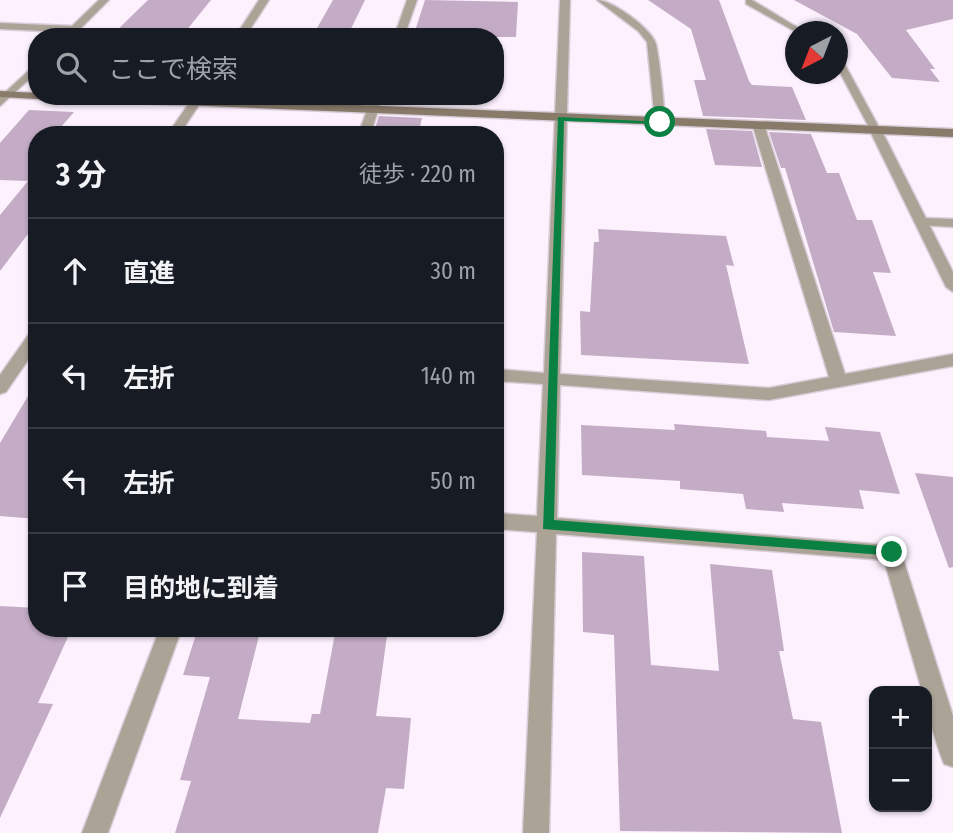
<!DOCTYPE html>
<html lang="ja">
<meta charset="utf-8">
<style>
body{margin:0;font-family:"Fira Sans Condensed","Noto Sans JP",sans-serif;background:#20242c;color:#f1f3f6}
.controls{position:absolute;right:21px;bottom:21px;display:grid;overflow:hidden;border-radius:14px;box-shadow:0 2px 5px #0004}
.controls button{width:63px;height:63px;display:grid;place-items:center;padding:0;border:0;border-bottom:2px solid #363941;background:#171b24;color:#f1f3f6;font:35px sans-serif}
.compass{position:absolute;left:785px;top:21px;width:63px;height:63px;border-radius:50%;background:#171b24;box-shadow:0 2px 5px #0004;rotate:222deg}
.stop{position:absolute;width:21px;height:21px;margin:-16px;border:5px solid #0b8043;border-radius:50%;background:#fff}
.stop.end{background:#0b8043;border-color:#fff;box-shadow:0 2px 7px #0008}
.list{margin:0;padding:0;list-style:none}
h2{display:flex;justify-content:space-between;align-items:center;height:91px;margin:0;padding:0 28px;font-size:30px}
h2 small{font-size:23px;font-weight:400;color:#9ea1a6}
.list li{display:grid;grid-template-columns:46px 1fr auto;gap:21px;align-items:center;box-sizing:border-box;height:105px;padding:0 28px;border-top:2px solid #363941}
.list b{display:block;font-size:26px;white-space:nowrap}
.list em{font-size:23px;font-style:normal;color:#9ea1a6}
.icon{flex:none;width:38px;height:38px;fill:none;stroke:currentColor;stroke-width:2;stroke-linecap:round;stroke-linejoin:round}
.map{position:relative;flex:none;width:953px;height:833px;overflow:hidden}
.search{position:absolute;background:#171b24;box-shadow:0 2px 5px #0004;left:28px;top:28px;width:476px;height:77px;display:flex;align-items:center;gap:18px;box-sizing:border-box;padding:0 24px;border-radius:28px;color:#9ea1a6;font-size:26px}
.panel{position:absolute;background:#171b24;box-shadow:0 2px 5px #0004;left:28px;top:126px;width:476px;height:511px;border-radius:28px}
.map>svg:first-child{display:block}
.building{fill:#c4acc6}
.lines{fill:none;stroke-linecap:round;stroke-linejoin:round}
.lane-casing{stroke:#d8cdd9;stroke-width:3}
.street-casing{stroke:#d8cdd9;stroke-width:3}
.secondary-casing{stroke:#d8cdd9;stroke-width:3}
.lane{fill:#aca397;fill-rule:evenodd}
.street{fill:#aca397;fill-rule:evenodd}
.secondary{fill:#897b6a;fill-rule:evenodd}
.route{fill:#0b8043}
</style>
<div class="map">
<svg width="953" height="833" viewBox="0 0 953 833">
<rect width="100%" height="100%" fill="#fcf1fd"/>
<g class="building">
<path d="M 148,0 L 211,0 L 181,37 L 110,37 Z"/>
<path d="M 333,0 L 365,0 L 347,37 L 312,37 Z"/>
<path d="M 425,0 L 518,2 L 516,37 L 413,37 Z"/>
<path d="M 648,0 L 719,0 L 749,81 L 752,85 L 792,87 L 806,120 L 703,116 L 694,80 L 706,80 L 691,29 Z"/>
<path d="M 794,0 L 953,0 L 953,19 L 906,30 L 935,69 L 930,69 L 940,82 L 892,78 L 857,34 Z"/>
<path d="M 385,96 L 427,96 L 425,105 L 383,103 Z"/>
<path d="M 29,110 L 74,112 L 54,135 L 37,135 L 37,222 L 0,271 L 0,215 L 28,181 L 0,180 L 0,143 Z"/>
<path d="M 379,116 L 422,118 L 418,135 L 373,135 Z"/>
<path d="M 706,129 L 752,131 L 762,167 L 715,165 Z"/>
<path d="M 769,132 L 811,134 L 827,173 L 839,173 L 857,220 L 872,220 L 891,273 L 873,272 L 896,336 L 834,332 L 785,168 L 781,168 Z"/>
<path d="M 598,229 L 726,236 L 734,266 L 726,265 L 749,364 L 581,355 L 580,311 L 590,312 L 594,242 L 599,242 Z"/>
<path d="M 37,381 L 37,519 L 0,516 L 0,443 Z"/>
<path d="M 674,424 L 766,431 L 767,437 L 829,441 L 825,427 L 880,432 L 900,494 L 859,490 L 864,509 L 782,503 L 784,512 L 746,509 L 743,494 L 680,489 L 680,481 L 582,475 L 581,425 L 675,430 Z"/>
<path d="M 915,473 L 953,477 L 953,567 L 949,568 Z"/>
<path d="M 582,552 L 644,556 L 651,665 L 719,671 L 710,564 L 772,570 L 784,651 L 779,651 L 793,719 L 821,722 L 842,833 L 620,831 L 614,635 L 583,632 Z"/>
<path d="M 0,606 L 37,608 L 37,628 L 72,628 L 38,703 L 53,704 L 0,818 Z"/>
<path d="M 198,628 L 261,628 L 238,719 L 310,723 L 312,714 L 320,714 L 336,628 L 388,628 L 376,716 L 411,718 L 404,789 L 386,788 L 378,833 L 175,833 L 191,781 L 180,780 L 210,677 L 183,675 Z"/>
</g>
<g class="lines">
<g class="lane-casing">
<g id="lane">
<path d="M 597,0 C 612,0 651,28 656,44 C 659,56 666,114 664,124 L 655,122 L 647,42 L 638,31 Z"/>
<path d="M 746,0 L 752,0 L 805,32 L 796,32 L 746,4 Z"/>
<path d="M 838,58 L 843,61 L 881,131 L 880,133 L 871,131 L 838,69 Z"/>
<path d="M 922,218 L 953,219 L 953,227 L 918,225 L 918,219 Z"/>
</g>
</g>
<g class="street-casing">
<g id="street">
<path d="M 99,0 L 109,0 L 72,37 L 61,37 L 66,32 L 0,29 L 0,23 L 72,26 Z"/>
<path d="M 259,0 L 269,0 L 245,37 L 235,37 Z"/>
<path d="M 407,0 L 417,0 L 404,37 L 394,37 Z"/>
<path d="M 560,0 L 570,0 L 560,374 L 769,388 L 829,377 L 753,127 L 759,123 L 765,127 L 845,374 L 953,354 L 953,366 L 769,400 L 560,385 L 557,518 L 899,546 L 953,716 L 953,767 L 944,764 C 935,741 927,715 927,691 L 922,691 L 884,560 L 556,534 L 549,833 L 523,833 L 537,532 L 495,529 L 495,513 L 537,516 L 543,384 L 495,381 L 495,369 L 544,373 Z"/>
<path d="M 37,63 L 37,72 L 0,106 L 0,97 Z"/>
<path d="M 194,96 L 205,96 L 179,135 L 167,135 Z"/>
<path d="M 372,96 L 383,96 L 370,135 L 358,135 Z"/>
<path d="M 872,128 L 882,131 L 953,272 L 953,292 L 946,287 L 870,131 Z"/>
<path d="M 37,330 L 37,347 L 6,392 L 0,394 L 0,375 L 31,331 Z"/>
<path d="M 160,628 L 182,628 L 108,833 L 82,833 Z"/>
</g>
</g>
<g class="secondary-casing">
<path id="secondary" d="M 0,91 L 37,93 L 37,96 L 133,96 L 953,129 L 953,137 L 37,99 L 0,97 Z"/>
</g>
<use href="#lane" class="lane"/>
<use href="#street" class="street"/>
<use href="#secondary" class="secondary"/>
</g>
<path class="route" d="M 558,117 L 664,122 L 660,124 L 564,121 L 554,520 L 892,547 L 898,552 L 896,556 L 543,529 Z"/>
</svg>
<div class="controls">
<button>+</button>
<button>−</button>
</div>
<svg class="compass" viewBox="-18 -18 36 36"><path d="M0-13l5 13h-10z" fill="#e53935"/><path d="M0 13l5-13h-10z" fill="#9ea1a6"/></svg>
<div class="stop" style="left:660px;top:122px"></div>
<div class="stop end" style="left:892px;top:552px"></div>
<div class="search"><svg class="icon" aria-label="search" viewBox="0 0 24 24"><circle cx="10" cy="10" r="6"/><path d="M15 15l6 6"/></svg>ここで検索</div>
<section class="panel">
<h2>3 分<small>徒歩 · 220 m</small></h2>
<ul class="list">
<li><svg class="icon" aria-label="ahead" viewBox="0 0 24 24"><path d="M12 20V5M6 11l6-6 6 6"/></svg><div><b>直進</b></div><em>30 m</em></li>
<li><svg class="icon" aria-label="left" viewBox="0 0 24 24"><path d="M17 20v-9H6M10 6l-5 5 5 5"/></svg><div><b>左折</b></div><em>140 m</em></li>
<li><svg class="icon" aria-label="left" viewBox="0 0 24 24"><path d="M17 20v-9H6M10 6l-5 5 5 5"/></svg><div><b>左折</b></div><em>50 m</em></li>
<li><svg class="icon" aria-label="arrive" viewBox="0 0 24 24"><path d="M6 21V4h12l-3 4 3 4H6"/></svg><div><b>目的地に到着</b></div></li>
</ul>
</section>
</div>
